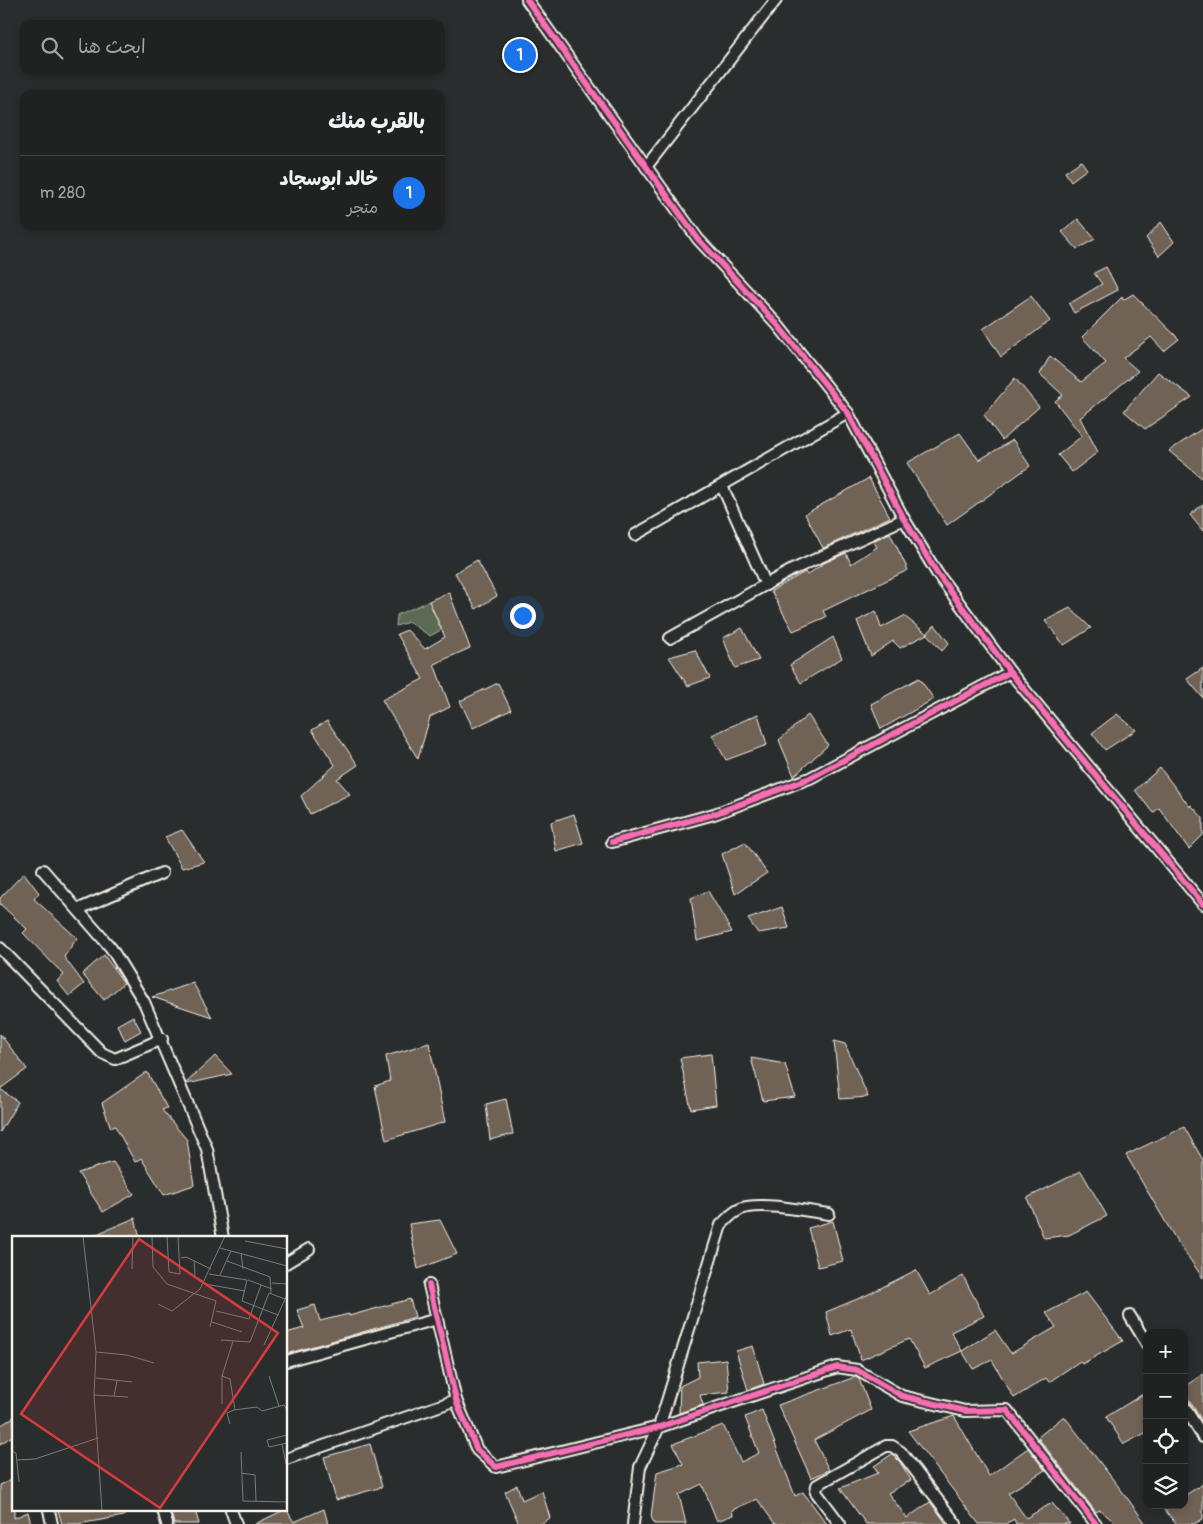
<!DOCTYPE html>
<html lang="ar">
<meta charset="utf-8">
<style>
body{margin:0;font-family:Pangolin,"Playpen Sans Arabic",sans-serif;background:#2d2f2f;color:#f1f3f6;direction:rtl}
.controls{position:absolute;right:15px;bottom:15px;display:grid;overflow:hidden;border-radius:10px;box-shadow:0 2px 8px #0003}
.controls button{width:45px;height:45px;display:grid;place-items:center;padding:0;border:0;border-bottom:1px solid #3d3f40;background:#202222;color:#f1f3f6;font:25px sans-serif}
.you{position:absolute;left:522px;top:615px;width:18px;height:18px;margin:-12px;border:4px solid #fff;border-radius:50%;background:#1a73e8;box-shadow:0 0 0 8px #1a73e833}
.badge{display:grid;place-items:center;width:32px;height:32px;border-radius:50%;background:#1a73e8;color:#fff;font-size:16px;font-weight:700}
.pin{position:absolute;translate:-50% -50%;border:2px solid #fff;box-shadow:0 1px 5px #0006}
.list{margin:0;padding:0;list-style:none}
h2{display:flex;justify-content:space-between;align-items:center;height:65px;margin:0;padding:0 20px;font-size:21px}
h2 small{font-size:16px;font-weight:400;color:#a2a4a5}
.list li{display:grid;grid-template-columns:32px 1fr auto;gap:15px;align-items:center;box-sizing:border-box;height:75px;padding:0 20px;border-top:1px solid #3d3f40}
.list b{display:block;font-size:19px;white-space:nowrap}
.list p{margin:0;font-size:16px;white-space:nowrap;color:#a2a4a5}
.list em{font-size:16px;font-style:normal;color:#a2a4a5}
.icon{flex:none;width:28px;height:28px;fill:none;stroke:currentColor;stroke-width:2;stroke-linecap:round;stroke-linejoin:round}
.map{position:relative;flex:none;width:1203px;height:1524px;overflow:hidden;direction:ltr}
.search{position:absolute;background:#202222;box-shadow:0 2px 8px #0003;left:20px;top:20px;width:425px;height:55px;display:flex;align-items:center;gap:12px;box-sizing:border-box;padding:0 18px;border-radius:10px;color:#a2a4a5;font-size:19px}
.panel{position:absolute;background:#202222;box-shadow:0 2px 8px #0003;left:20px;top:90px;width:425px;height:140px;border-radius:10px;direction:rtl}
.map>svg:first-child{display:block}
.green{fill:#5b6a53;stroke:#a8ae9e}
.building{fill:#6f6255;stroke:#f4f1e8}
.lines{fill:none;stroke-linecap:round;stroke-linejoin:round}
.minor-casing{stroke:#f4f1e8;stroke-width:14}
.minor{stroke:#2a2d2e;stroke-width:10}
.cycleway-casing{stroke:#2a2d2e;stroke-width:9}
.cycleway{stroke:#f96db3;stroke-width:6}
.inset-road{fill:none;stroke:#7b7b78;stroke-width:1}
.view{fill:#d93c3b;fill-opacity:0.15;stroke:#d93c3b;stroke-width:2.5}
.inset-edge{fill:none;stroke:#f4f1e8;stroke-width:2.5}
</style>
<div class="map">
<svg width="1203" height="1524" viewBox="0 0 1203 1524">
<rect width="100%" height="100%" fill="#2a2d2e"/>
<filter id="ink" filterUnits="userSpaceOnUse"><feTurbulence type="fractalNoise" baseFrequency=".02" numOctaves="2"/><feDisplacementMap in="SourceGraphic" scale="10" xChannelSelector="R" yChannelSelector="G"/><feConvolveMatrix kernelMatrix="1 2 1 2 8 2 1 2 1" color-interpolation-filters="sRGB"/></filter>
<g filter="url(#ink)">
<path class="green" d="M 429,601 L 441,630 L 430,636 L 409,622 L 396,626 L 397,615 Z"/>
<g class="building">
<path d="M 1081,161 L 1087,169 L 1071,181 L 1065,172 Z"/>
<path d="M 1078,219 L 1095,239 L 1077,249 L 1062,232 Z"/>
<path d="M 1161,222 L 1174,242 L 1159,256 L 1146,238 Z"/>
<path d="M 1106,267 L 1118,290 L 1074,313 L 1069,304 L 1102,284 L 1094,273 Z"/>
<path d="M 1133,294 L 1179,339 L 1164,351 L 1151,337 L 1123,358 L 1138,371 L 1080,418 L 1098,452 L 1072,472 L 1058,455 L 1082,436 L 1055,401 L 1063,395 L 1040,374 L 1050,356 L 1081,382 L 1106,363 L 1082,337 L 1122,297 L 1123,300 Z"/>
<path d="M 1031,296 L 1050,321 L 1001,357 L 983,329 Z"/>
<path d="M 1158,372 L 1192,397 L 1145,429 L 1124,411 Z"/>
<path d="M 1015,378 L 1039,407 L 1002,440 L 984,415 Z"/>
<path d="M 1203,428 L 1203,479 L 1169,451 Z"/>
<path d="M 960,433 L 979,460 L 1013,440 L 1030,466 L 947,525 L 907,463 Z"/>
<path d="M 869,478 L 890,517 L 823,548 L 805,514 Z"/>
<path d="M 1203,504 L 1203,531 L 1190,515 Z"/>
<path d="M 890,533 L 908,570 L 823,611 L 826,617 L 793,631 L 771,591 L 805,572 L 807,575 L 824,563 L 846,553 L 851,564 L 877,547 L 873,541 Z"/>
<path d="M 477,560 L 497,596 L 476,609 L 455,573 Z"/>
<path d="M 449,592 L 470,648 L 434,664 L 450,707 L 430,717 L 418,759 L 382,700 L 423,679 L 397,634 L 407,630 L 425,649 L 445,637 L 429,601 Z"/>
<path d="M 1070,608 L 1091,628 L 1064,645 L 1045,621 Z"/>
<path d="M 876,611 L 881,628 L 904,616 L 927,634 L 900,648 L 893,641 L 871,656 L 857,621 Z"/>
<path d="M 935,625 L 949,643 L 942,651 L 927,634 Z"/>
<path d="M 742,628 L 759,660 L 735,668 L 723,638 Z"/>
<path d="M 833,637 L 842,658 L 801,683 L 790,665 Z"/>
<path d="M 695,650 L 710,678 L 688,686 L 669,657 Z"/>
<path d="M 1203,668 L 1203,698 L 1187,679 Z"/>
<path d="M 919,678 L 934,699 L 881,729 L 871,704 Z"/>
<path d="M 498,683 L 511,710 L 473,728 L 460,701 Z"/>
<path d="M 758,714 L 767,745 L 726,760 L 712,735 Z"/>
<path d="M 1117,714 L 1136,730 L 1105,750 L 1092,733 Z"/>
<path d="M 808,715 L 828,745 L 794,776 L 779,740 Z"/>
<path d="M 327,721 L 358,765 L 337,779 L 350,794 L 310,814 L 301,796 L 335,765 L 312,730 Z"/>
<path d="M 1160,768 L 1190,807 L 1191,805 L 1203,818 L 1203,835 L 1189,849 L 1159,808 L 1153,813 L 1135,790 Z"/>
<path d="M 574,814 L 583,843 L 556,851 L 551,822 Z"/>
<path d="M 182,830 L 204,862 L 182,868 L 165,837 Z"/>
<path d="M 745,842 L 767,873 L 735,894 L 722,854 Z"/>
<path d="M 24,873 L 39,893 L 34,899 L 77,938 L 64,957 L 84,984 L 69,996 L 57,981 L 64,975 L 23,933 L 27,929 L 0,904 L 0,898 Z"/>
<path d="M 708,891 L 732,932 L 697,941 L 691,898 Z"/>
<path d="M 782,907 L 789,928 L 758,933 L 748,919 Z"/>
<path d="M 104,955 L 124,983 L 104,1000 L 82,974 Z"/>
<path d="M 193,983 L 212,1017 L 152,997 Z"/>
<path d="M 133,1016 L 141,1031 L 125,1040 L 117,1025 Z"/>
<path d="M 0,1034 L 27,1069 L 0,1089 L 18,1102 L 0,1132 Z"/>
<path d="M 834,1041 L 845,1044 L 868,1097 L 840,1099 Z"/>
<path d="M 429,1043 L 445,1122 L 386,1140 L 375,1086 L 390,1081 L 386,1056 Z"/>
<path d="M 711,1054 L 716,1105 L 691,1109 L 680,1058 Z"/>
<path d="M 215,1056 L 232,1074 L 187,1084 L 186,1083 Z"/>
<path d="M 751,1058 L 785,1064 L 795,1097 L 763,1101 Z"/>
<path d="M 147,1072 L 167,1108 L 162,1110 L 187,1140 L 194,1185 L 164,1195 L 141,1158 L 135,1162 L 115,1126 L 111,1128 L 102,1103 Z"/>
<path d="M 506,1099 L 513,1134 L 490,1140 L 486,1104 Z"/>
<path d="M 1184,1127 L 1203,1160 L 1203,1278 L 1175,1238 L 1126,1155 Z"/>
<path d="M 113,1162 L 134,1194 L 103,1212 L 78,1173 Z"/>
<path d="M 1081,1171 L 1107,1216 L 1069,1235 L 1044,1238 L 1027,1198 Z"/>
<path d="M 135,1218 L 140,1238 L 87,1238 Z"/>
<path d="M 440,1220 L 457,1254 L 418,1269 L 409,1224 Z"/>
<path d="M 833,1221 L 843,1261 L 818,1267 L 808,1228 Z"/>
<path d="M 916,1270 L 930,1295 L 963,1276 L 984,1316 L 951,1332 L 962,1351 L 925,1368 L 909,1339 L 861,1360 L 851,1329 L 832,1336 L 826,1312 L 867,1295 Z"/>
<path d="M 1086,1292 L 1123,1341 L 1082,1364 L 1080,1361 L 1049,1382 L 1046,1378 L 1014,1398 L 992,1360 L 973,1369 L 962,1351 L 995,1330 L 1010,1352 L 1012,1353 L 1056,1327 L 1046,1313 Z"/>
<path d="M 410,1299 L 415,1317 L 286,1354 L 286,1333 L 304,1328 L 297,1310 L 315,1305 L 320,1321 L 349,1314 L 349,1316 Z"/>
<path d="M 753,1346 L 764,1384 L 748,1390 L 736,1351 Z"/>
<path d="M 726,1359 L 729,1392 L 700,1395 L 703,1405 L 679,1413 L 680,1386 L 698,1377 L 697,1362 Z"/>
<path d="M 1203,1374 L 1203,1422 L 1184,1392 L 1184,1387 Z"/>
<path d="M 855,1377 L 859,1379 L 871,1410 L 814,1440 L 829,1470 L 811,1478 L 778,1405 Z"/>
<path d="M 1143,1394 L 1147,1399 L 1147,1432 L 1124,1444 L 1106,1417 Z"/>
<path d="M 762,1410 L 795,1496 L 803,1492 L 827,1524 L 775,1524 L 757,1499 L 732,1510 L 733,1515 L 717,1521 L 702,1484 L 679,1495 L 686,1524 L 654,1524 L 651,1516 L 657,1472 L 683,1464 L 673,1444 L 723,1425 L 741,1462 L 759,1453 L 745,1417 Z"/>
<path d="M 954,1416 L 989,1476 L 1028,1448 L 1045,1470 L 1008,1493 L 1026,1518 L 1052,1503 L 1070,1524 L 1016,1524 L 1014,1519 L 1005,1524 L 979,1524 L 908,1431 Z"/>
<path d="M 1064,1416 L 1125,1495 L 1146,1524 L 1117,1524 L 1100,1510 L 1096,1512 L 1039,1439 L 1038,1437 Z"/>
<path d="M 14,1417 L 14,1435 L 0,1444 L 0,1426 Z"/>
<path d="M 370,1444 L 382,1487 L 336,1500 L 324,1457 Z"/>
<path d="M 892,1454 L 900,1462 L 911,1480 L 888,1493 L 907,1518 L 930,1502 L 947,1524 L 866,1524 L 840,1488 L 878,1473 L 874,1466 Z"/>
<path d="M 14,1479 L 14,1518 L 28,1512 L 31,1524 L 0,1524 L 0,1485 Z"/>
<path d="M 1203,1484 L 1203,1519 L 1194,1524 L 1176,1524 L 1161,1505 L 1184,1505 L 1184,1496 Z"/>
<path d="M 517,1485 L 522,1500 L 542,1491 L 550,1518 L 541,1524 L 519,1524 L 505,1492 Z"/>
<path d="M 286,1509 L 294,1522 L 324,1509 L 328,1524 L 255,1524 Z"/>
<path d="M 58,1510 L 124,1510 L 124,1516 L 78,1524 L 62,1524 Z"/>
<path d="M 170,1510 L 195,1510 L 199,1524 L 174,1524 Z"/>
</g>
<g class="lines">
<g class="minor-casing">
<g id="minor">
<path d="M 527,0 L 698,239 L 777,324 L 848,413 L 904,519 L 937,573 L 1010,672 L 1203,904"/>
<path d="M 646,167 L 776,0"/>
<path d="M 722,486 L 766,585"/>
<path d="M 635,535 L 848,413"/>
<path d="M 670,638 L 792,570 L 904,519"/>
<path d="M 612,842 L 714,814 L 810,778 L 1010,672"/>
<path d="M 43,870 L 111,948 L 144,1002 L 207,1149 L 223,1238"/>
<path d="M 79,909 L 162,873"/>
<path d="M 0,948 L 102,1053 L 115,1059 L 162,1039"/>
<path d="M 286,1263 L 309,1249"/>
<path d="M 429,1285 L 456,1400 L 477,1450 L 496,1467 L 659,1427 L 837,1367 L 857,1370 L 902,1396 L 965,1411 L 1007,1410 L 1096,1524"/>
<path d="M 1130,1316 L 1147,1344"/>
<path d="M 286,1361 L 437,1319"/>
<path d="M 1184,1406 L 1203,1437"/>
<path d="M 286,1459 L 456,1400"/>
<path d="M 49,1510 L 52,1524"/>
<path d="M 163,1510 L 167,1524"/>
<path d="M 231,1510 L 236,1524"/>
<path d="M 633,1524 L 640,1467 L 659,1427 L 721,1225 C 729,1217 736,1209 747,1207 C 770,1203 805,1211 829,1214"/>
<path d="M 840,1524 L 816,1492 L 817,1485 L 886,1446 L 892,1446 L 901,1452 L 956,1524"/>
</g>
</g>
<use href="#minor" class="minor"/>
<g class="cycleway-casing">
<g id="cycleway">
<path d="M 527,0 L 698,239 L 777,324 L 848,413 L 904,519 L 937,573 L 1010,672 L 1203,904"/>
<path d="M 612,842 L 714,814 L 810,778 L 1010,672"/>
<path d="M 429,1285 L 456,1400 L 477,1450 L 496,1467 L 659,1427 L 837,1367 L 857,1370 L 902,1396 L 965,1411 L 1007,1410 L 1096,1524"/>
</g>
</g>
<use href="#cycleway" class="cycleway"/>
</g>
</g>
<g transform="translate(12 1236)">
<rect width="275" height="275" fill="#2a2d2e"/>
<path class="inset-road" d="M 71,0 L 84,116 L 82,159 L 90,275M 140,0 L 141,31 L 155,48 L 204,65 L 198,91M 155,0 L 157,36 L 168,38 L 166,0M 184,0 L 228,0M 233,5 L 275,13M 208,12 L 275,30M 229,17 L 231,33M 169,22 L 174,21 L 199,33M 182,24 L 183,39M 215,25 L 258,41 L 259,57M 120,33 L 121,0M 197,38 L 235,44 L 230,65 L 266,79M 208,39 L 219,15M 236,44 L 260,53M 260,47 L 275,48M 193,48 L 233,55M 146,68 L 160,75 L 188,53 L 213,0M 204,75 L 237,83 L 249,49M 200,86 L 230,96M 209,104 L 238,106 L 257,57 L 273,63M 252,109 L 275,59M 84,116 L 115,119 L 142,127M 210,140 L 218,143 L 223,174M 257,140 L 267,170M 84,142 L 120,146M 82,159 L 116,161M 102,160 L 105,145M 210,168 L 210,140 L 221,105M 218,188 L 215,177 L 222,174 L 245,171 L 250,175 L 272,169 L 275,174M 275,199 L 255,204 L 257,211 L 275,207M 270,208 L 274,228M 0,215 L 4,217 L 7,246M 229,216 L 231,265 L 275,266M 5,224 L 23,223 L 86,202M 229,237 L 243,239 L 244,265"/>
<path class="view" d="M 127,3 L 266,97 L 148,272 L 9,178 Z"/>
<rect width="275" height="275" class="inset-edge"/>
</g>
</svg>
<div class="controls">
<button>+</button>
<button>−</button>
<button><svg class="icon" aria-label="locate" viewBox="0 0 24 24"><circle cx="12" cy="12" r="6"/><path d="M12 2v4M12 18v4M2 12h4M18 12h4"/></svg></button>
<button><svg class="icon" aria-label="layers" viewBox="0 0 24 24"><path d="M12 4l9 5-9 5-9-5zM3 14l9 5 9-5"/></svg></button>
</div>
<div class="you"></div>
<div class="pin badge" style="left:520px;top:55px">1</div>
<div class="search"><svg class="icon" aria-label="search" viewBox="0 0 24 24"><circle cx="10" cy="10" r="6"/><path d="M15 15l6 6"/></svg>ابحث هنا</div>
<section class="panel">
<h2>بالقرب منك<small></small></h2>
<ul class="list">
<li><span class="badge">1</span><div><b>خالد ابوسجاد</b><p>متجر</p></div><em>280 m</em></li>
</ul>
</section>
</div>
